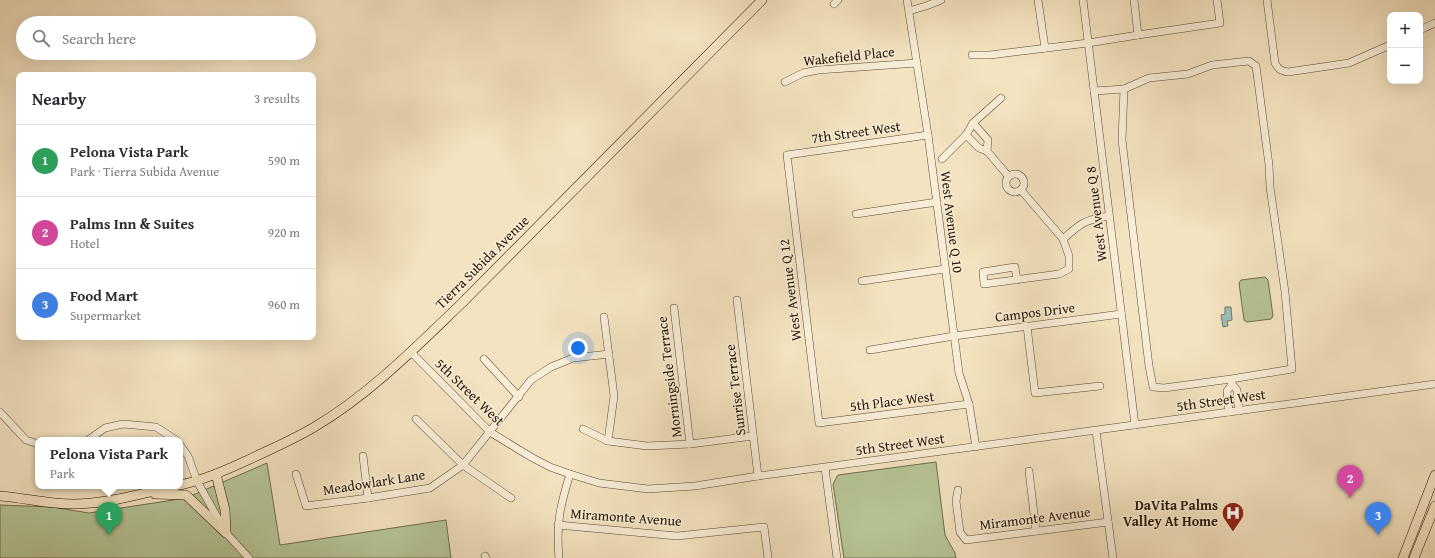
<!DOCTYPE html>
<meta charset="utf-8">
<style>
body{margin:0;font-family:"Gentium Book Plus",serif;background:#f7f7f7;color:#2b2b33}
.controls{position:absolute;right:12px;top:12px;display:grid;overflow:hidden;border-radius:8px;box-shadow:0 4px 16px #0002}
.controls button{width:36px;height:36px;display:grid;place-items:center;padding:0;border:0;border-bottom:1px solid #e1e1e2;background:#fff;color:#2b2b33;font:20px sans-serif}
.you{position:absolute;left:578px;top:348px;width:14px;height:14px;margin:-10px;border:3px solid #fff;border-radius:50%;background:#1a73e8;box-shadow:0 0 0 6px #1a73e833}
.badge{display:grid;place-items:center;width:26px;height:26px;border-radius:50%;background:#8f2418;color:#fff;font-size:13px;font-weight:700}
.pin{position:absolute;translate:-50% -33px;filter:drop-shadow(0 1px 2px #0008)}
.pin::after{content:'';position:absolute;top:21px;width:14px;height:12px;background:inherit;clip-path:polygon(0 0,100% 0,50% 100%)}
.popup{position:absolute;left:35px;top:437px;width:148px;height:52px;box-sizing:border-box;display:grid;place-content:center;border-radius:8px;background:#fff;filter:drop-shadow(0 1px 3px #0005);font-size:13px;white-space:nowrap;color:#7c7c81}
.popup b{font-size:15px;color:#2b2b33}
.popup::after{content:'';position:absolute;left:50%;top:100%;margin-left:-8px;border:8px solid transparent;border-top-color:#fff}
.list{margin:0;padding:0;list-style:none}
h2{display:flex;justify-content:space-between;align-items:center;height:52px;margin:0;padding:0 16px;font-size:17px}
h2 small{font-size:13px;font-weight:400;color:#7c7c81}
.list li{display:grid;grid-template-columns:26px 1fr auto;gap:12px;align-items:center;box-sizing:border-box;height:72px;padding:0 16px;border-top:1px solid #e1e1e2}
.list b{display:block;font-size:15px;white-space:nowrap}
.list p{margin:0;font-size:13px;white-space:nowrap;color:#7c7c81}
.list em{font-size:13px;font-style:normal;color:#7c7c81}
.icon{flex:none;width:22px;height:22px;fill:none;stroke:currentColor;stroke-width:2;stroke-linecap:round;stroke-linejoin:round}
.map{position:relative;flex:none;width:1435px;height:558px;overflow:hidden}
.search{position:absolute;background:#fff;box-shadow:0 4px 16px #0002;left:16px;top:16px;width:300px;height:44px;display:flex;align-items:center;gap:10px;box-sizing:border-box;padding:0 14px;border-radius:22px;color:#7c7c81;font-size:15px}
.panel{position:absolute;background:#fff;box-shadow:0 4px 16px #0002;left:16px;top:72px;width:300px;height:268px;border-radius:8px}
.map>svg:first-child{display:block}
.green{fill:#b6c596;stroke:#6e6e4c}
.water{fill:#9cbeb6;stroke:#6d7b6e}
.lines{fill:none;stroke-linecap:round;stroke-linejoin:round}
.minor-casing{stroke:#5a4932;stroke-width:8}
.major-casing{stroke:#271602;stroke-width:10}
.minor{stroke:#f8edd6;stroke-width:7}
.major{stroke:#f4e3c0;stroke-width:9}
.labels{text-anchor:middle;stroke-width:3;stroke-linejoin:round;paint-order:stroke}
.street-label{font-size:14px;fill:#271602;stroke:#f8edd6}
.poi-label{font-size:14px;font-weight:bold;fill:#271602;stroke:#f8edd6;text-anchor:end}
</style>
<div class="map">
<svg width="1435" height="558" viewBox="0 0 1435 558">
<rect width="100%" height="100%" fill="#f4e3c0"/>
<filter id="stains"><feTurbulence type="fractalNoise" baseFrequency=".005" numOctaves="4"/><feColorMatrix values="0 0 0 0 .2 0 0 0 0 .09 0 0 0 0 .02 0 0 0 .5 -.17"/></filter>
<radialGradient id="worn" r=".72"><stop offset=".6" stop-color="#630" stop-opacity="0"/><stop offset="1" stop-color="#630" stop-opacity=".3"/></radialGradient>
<g class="green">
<path d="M 1265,277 L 1268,280 L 1273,316 L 1271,319 L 1247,322 L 1244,320 L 1239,283 L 1241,280 Z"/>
<path d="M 936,462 L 945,535 L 955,553 L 956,558 L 844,558 L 833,484 L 838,475 Z"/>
<path d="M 267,463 L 280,545 L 446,520 L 451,558 L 0,558 L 0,505 L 52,507 L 89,513 L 186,498 Z"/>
</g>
<path class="water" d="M 1225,307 L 1231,307 L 1232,320 L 1227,321 L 1228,326 L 1223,327 L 1221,315 L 1225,314 Z"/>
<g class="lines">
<g class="minor-casing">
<g id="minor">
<path d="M 907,0 L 928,135 L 959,373 L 969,404 L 976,447"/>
<path d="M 1038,0 L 1045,48"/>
<path d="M 1083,0 L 1135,425"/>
<path d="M 1134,0 L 1138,35"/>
<path d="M 1267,0 L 1275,63 C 1278,69 1281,71 1288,72 L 1349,63 L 1390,45"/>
<path d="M 834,4 L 838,0"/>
<path d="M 909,11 L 926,6 L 941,0"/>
<path d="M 1420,30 L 1435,23"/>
<path d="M 1088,43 L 1138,35 L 1220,23 L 1217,0"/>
<path d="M 972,55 L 990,55 L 1088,43"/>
<path d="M 785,82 L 803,73 L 818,70 L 917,63"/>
<path d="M 1094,91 L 1124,89"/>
<path d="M 1001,98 L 973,123 L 966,135 L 979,148 L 987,151 L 1009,177"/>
<path d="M 973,123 L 988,140 L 987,151"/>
<path d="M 928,135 L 787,155 L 819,423 L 969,404"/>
<path d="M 942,159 L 966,135"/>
<circle cx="1015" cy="183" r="9"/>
<path d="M 856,214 L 937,202"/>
<path d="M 1063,239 C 1081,223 1084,220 1109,216"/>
<path d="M 1017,280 L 1015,267 L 983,272 L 984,284 L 1059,274 L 1069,269 L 1069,256 L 1063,239 L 1021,190"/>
<path d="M 862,281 L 945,269"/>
<path d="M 737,300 L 758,476"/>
<path d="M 674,308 L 690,444"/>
<path d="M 604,317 L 614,396 L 608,441"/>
<path d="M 1027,326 L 1035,393 L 1100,386"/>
<path d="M 870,350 L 954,336 L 1121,314"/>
<path d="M 411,352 L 490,432 L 531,457 L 550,467 L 570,474 L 599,483 L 648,489 L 695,486 L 758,476 L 1435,384"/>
<path d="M 484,359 L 519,397"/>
<path d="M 1231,379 L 1164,388 L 1153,387 L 1149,366 L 1122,140 L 1124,89 L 1149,78 L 1188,74 L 1212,65 L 1249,61 L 1256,66 L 1269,165 L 1270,187 L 1285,292 L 1292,369 L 1231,379 L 1232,384"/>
<path d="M 0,412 L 26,440 L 38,444"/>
<path d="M 1229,412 L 1227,391 L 1232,384 L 1237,390 L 1239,411"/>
<path d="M 416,419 L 463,465 L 511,498"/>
<path d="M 583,429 L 608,441 L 647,446 L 690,444 L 753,436"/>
<path d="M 1096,431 L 1113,558"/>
<path d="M 88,440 L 105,428 L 123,424 L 156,427 L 176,440"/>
<path d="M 180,445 L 188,456 L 197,481 L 226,533 L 249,558"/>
<path d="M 363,456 L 368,498"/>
<path d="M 825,468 L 837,558"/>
<path d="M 1029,471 L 1036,531"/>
<path d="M 296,474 L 306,506 L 368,498 L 430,488 L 463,465 L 531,380 L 551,367 L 573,358 L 609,354"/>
<path d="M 958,490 L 956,501 L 960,532 L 966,540 L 1108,522"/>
<path d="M 558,525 L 677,536 L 764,527 L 768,558"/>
<path d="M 485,556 L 486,558"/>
<path d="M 559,558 C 556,524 560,506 570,474"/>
</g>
</g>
<g class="major-casing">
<g id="major">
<path d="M 216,474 L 225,510 L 226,533"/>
<path d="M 180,485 C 204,480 226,470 248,460 C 271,449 295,439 316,426 C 370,394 417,346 462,303 L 762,0"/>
<path d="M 155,494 L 186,495 L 226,533"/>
<path d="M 0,496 C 25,498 48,504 73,504 C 108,504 142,493 176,486"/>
<path d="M 1403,558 L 1435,475"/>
<path d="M 1414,558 L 1435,506"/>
</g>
</g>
<use href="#minor" class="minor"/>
<use href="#major" class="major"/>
</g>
<defs>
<g id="hospital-pin" transform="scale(1.15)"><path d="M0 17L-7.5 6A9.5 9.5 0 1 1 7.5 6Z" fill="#8f2418" stroke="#f8edd6"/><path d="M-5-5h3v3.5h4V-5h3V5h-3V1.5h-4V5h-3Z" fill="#fff"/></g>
</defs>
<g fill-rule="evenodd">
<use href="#hospital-pin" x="1233" y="513"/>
</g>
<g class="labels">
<g class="street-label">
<text transform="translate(849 56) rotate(-6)" y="5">Wakefield Place</text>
<text transform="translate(856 132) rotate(-8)" y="5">7th Street West</text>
<text transform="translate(1096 214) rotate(-97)" y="5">West Avenue Q 8</text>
<text transform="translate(952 222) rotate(83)" y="5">West Avenue Q 10</text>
<text transform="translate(482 262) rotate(-45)" y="5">Tierra Subida Avenue</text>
<text transform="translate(790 290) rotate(-97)" y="5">West Avenue Q 12</text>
<text transform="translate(1035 312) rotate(-7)" y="5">Campos Drive</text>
<text transform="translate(669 377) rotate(-97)" y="5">Morningside Terrace</text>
<text transform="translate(735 390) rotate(-97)" y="5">Sunrise Terrace</text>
<text transform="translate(470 392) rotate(44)" y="5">5th Street West</text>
<text transform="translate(1221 400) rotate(-8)" y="5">5th Street West</text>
<text transform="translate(892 401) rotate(-7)" y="5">5th Place West</text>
<text transform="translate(900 444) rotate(-8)" y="5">5th Street West</text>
<text transform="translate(374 482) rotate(-9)" y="5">Meadowlark Lane</text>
<text transform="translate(626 517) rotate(4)" y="5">Miramonte Avenue</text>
<text transform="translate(1035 518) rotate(-7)" y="5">Miramonte Avenue</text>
</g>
<g class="poi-label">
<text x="1218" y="510">DaVita Palms<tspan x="1218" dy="16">Valley At Home</tspan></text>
</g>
</g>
<rect width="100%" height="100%" filter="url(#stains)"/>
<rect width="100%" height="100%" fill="url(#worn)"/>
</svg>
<div class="controls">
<button>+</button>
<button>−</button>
</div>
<div class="you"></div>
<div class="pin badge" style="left:109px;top:535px;background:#2e9e5b">1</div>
<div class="popup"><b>Pelona Vista Park</b>Park</div>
<div class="pin badge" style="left:1350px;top:498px;background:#d1479c">2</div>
<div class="pin badge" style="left:1378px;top:535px;background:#3f7fe0">3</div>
<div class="search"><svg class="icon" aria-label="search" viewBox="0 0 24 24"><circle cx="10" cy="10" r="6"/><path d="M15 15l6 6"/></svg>Search here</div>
<section class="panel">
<h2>Nearby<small>3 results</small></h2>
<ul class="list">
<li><span class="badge" style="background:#2e9e5b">1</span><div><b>Pelona Vista Park</b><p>Park · Tierra Subida Avenue</p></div><em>590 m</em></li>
<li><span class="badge" style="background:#d1479c">2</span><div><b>Palms Inn &amp; Suites</b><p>Hotel</p></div><em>920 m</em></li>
<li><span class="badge" style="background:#3f7fe0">3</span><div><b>Food Mart</b><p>Supermarket</p></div><em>960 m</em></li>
</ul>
</section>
</div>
